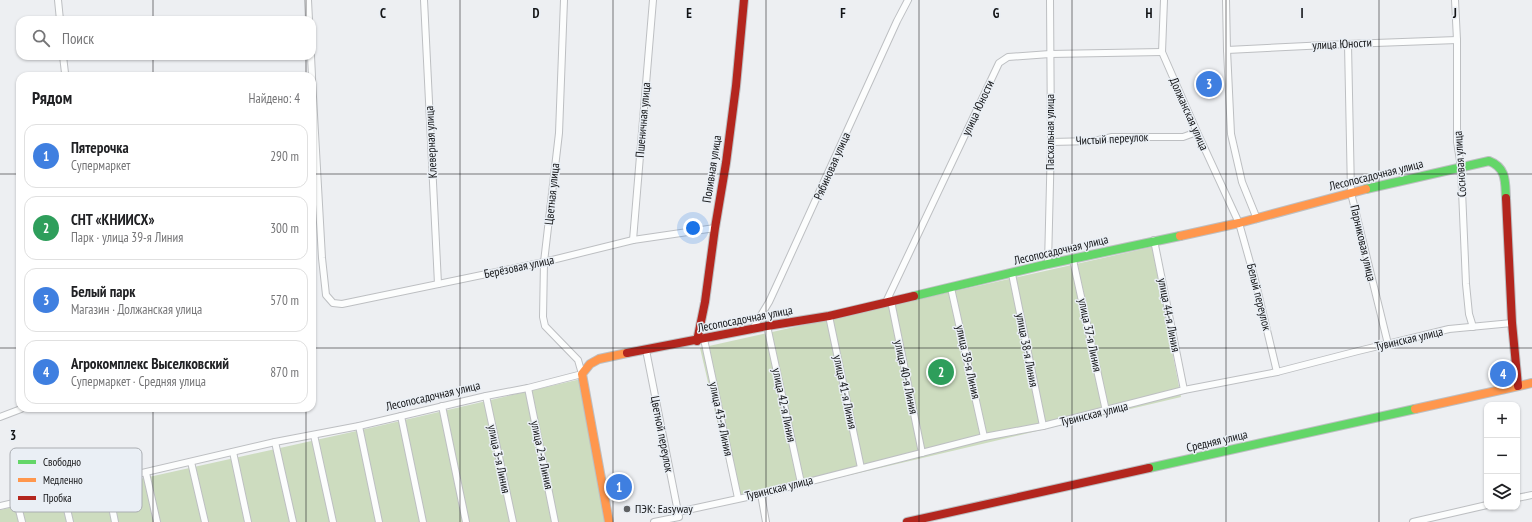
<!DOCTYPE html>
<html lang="ru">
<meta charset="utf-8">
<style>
body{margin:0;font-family:"PT Sans Narrow",sans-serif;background:#f2f2f2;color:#202124}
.controls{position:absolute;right:12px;bottom:12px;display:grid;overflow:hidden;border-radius:8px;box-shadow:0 1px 3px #0004}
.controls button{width:36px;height:36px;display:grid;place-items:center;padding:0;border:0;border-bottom:1px solid #e0e0e0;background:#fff;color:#202124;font:20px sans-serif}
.you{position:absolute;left:693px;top:228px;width:14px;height:14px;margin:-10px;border:3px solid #fff;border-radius:50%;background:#1a73e8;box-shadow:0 0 0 6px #1a73e833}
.badge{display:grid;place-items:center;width:26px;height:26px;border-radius:50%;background:#d93025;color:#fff;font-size:13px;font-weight:700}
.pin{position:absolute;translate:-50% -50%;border:2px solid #fff;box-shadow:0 1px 4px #0006}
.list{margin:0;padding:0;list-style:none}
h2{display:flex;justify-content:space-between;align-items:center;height:52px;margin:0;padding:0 16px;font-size:17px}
h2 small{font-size:13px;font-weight:400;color:#757577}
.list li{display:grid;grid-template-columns:26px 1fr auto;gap:12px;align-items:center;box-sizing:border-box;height:64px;margin:0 8px 8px;padding:0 8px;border:1px solid #e0e0e0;border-radius:12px}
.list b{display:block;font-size:15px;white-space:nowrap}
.list p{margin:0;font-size:13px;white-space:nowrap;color:#757577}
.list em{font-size:13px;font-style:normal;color:#757577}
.icon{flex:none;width:22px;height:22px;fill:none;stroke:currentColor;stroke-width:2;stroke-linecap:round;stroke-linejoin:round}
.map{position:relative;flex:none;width:1532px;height:522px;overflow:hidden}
.search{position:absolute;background:#fff;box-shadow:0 1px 3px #0004;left:16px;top:16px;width:300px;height:44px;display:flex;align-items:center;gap:10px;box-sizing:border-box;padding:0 14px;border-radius:12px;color:#757577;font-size:15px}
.panel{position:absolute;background:#fff;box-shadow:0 1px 3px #0004;left:16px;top:72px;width:300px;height:340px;border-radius:12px}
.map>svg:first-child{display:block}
.green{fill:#cddcbf}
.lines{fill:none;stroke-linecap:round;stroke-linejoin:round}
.street-casing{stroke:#bdbfc2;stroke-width:8}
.fast-casing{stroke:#bdbfc2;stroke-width:10}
.slow-casing{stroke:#bdbfc2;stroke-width:10}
.jam-casing{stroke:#bdbfc2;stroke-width:10}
.street{stroke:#fcfdfd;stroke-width:6}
.fast{stroke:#63d668;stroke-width:8}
.slow{stroke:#ff974d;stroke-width:8}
.jam{stroke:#b3261e;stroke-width:8}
.grid{fill:none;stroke:#131416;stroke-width:1;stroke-opacity:0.55}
.poi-dot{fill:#5f6163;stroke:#eaeff5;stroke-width:1.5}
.labels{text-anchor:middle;stroke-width:3;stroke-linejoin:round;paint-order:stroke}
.street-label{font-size:12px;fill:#131416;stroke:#eaeff5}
.poi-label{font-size:12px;fill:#131416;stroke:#eaeff5;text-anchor:start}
.key{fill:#eaeff5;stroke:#aaadb2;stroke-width:1}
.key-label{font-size:11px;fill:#131416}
.grid-label{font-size:13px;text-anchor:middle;font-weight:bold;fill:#131416;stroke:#eaeff5;stroke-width:3;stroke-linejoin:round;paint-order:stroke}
</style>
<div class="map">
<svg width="1532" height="522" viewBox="0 0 1532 522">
<rect width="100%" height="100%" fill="#edeff2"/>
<g class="green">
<path d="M 1152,247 L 1181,397 L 736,502 L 700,348 Z"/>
<path d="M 585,378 L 612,522 L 0,522 L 0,510 L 370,428 Z"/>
</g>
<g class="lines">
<g class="street-casing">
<g id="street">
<path d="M 58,0 L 60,20"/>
<path d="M 308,0 L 309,20"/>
<path d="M 424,0 L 438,284"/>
<path d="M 1164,0 L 1162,52 L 1197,132 L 1239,223 L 1255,280 L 1277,372"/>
<path d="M 1226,0 L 1227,50 L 1231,134 L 1242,182 L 1257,219"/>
<path d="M 1455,0 L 1457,40 L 1457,142 L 1461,167 L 1466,284 L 1469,314 L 1473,327"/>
<path d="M 1348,44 L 1351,193 L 1388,344"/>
<path d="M 1227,50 L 1348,44 L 1457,40"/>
<path d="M 63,56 L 65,73 L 67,76"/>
<path d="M 311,56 L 312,76"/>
<path d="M 312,79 L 322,258 L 326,295 L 333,303 L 342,304 L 544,262 L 633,240 L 715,228"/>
<path d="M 1051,142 L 1094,141 L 1112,137 L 1183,137 L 1197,132"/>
<path d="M 633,240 L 653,0"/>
<path d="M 1154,240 L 1184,390"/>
<path d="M 1073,260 L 1106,411"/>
<path d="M 1048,264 L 1051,142 L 1050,0"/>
<path d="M 1012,274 L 1043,426"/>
<path d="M 951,288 L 984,437"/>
<path d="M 891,301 L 922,453"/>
<path d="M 886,302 L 999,63 L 1008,57 L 1050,54 L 1162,52"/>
<path d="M 829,316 L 861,468"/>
<path d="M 767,326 L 801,483"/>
<path d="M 752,330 L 769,302 L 781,276 L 897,21 L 908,0"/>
<path d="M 704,339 L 738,498"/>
<path d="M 646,350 L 679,517 L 654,522"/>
<path d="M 528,388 L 555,522"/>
<path d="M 486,396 L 513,522"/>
<path d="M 442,406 L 466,522"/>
<path d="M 401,416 L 423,522"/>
<path d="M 0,417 L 21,409"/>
<path d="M 359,426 L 379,522"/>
<path d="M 314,435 L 333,522"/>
<path d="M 275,442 L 293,522"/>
<path d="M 233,452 L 248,522"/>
<path d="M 191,462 L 205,522"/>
<path d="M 146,473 L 157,522"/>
<path d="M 107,482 L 115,522"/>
<path d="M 63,492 L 70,522"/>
<path d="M 761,494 L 766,522"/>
<path d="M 1517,498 L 1532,495"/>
<path d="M 17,502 L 22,522"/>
<path d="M 0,506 L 275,442 L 359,426 L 486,396 L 528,388 L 582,374 L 578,360 L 545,326 L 543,317 L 544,262 L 559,133 L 564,0"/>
<path d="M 678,512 L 761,494 L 984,437 L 1043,426 L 1184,390 L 1277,372 L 1358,351 L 1449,329 L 1512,323"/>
<path d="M 1413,522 L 1487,505"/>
</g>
</g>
<g class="fast-casing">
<g id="fast">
<path d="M 1366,189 L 1489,161 C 1507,168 1505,182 1506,198"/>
<path d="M 914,296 L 1048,264 L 1180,236"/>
<path d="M 1149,468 L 1415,409"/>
</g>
</g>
<g class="slow-casing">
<g id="slow">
<path d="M 1180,236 L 1239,223 L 1366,189"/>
<path d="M 1415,409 L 1532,383"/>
<path d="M 609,522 L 582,374 L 590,364 L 599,359 L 627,353"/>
</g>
</g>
<g class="jam-casing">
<g id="jam">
<path d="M 1506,198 L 1512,323 L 1518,386"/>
<path d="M 697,341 L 705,302 L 715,228 L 726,163 L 736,86 L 744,0"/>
<path d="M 627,353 L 767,326 L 829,316 L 914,296"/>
<path d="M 907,522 L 1149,468"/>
</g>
</g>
<use href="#street" class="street"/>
<use href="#fast" class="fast"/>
<use href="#slow" class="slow"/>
<use href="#jam" class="jam"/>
</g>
<path class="grid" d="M 153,0 L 153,20M 306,0 L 306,20M 460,0 L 460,522M 613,0 L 613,522M 766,0 L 766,522M 919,0 L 919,522M 1072,0 L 1072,522M 1226,0 L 1226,522M 1379,0 L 1379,522M 153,56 L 153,76M 306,56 L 306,76M 0,174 L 20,174M 312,174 L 1532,174M 0,348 L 20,348M 312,348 L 1532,348M 153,408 L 153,522M 306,408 L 306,522"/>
<circle class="poi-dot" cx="627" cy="509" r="4"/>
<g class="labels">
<g class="street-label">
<text transform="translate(1342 44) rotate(-3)" y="4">улица Юности</text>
<text transform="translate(978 108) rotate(-65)" y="4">улица Юности</text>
<text transform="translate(1189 114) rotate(66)" y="4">Должанская улица</text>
<text transform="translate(643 120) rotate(-85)" y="4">Пшеничная улица</text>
<text transform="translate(1050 132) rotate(-90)" y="4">Пасхальная улица</text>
<text transform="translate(1112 139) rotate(-3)" y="4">Чистый переулок</text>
<text transform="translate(431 142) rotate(-93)" y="4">Клеверная улица</text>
<text transform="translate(1460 164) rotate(-94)" y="4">Сосновая улица</text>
<text transform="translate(832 166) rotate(-66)" y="4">Рябиновая улица</text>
<text transform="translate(712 169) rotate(-81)" y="4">Поливная улица</text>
<text transform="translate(1376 175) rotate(-14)" y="4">Лесопосадочная улица</text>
<text transform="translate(552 194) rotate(-84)" y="4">Цветная улица</text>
<text transform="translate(1363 243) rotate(77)" y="4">Парниковая улица</text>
<text transform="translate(1061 250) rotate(-13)" y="4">Лесопосадочная улица</text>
<text transform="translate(519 267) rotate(-12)" y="4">Берёзовая улица</text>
<text transform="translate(1259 297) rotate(76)" y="4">Белый переулок</text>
<text transform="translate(1169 315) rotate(79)" y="4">улица 44-я Линия</text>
<text transform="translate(745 319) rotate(-11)" y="4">Лесопосадочная улица</text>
<text transform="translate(1090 335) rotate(78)" y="4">улица 37-я Линия</text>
<text transform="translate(1409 339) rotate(-13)" y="4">Тувинская улица</text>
<text transform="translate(1027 350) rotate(79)" y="4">улица 38-я Линия</text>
<text transform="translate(968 362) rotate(77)" y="4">улица 39-я Линия</text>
<text transform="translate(906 377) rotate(78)" y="4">улица 40-я Линия</text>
<text transform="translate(845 392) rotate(78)" y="4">улица 41-я Линия</text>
<text transform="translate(433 396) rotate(-13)" y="4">Лесопосадочная улица</text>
<text transform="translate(784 405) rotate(78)" y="4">улица 42-я Линия</text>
<text transform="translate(1094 414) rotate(-14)" y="4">Тувинская улица</text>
<text transform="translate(721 419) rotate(78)" y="4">улица 43-я Линия</text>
<text transform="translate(662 434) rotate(79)" y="4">Цветной переулок</text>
<text transform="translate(1217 441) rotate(-13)" y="4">Средняя улица</text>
<text transform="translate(542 455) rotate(78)" y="4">улица 2-я Линия</text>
<text transform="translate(499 459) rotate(78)" y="4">улица 3-я Линия</text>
<text transform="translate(779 488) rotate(-14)" y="4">Тувинская улица</text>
</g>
<g class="poi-label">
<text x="635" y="513">ПЭК: Easyway</text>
</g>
</g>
<rect x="10" y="448" width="132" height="64" rx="6" class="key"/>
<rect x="18" y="460" width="18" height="4" fill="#63d668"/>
<rect x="18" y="478" width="18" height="4" fill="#ff974d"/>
<rect x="18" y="496" width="18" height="4" fill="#b3261e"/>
<g class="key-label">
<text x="43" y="466">Свободно</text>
<text x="43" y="484">Медленно</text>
<text x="43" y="502">Пробка</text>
</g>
<g class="grid-label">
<text x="383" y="18">C</text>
<text x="536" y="18">D</text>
<text x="689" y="18">E</text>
<text x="843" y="18">F</text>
<text x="996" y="18">G</text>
<text x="1149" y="18">H</text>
<text x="1302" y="18">I</text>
<text x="1455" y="18">J</text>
<text x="13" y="440">3</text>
</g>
</svg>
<div class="controls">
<button>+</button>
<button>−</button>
<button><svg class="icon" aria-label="layers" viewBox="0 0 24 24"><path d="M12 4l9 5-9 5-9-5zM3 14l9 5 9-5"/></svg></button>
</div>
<div class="you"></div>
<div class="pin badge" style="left:619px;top:487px;background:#3f7fe0">1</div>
<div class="pin badge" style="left:941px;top:372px;background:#2e9e5b">2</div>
<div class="pin badge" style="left:1209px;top:84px;background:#3f7fe0">3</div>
<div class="pin badge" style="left:1503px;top:374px;background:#3f7fe0">4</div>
<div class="search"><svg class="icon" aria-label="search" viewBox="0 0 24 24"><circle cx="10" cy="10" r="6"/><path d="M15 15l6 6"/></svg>Поиск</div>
<section class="panel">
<h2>Рядом<small>Найдено: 4</small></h2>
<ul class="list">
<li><span class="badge" style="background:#3f7fe0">1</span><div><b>Пятерочка</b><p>Супермаркет</p></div><em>290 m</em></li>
<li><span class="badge" style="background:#2e9e5b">2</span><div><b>СНТ «КНИИСХ»</b><p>Парк · улица 39-я Линия</p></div><em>300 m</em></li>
<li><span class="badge" style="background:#3f7fe0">3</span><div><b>Белый парк</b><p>Магазин · Должанская улица</p></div><em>570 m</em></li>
<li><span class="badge" style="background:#3f7fe0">4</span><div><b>Агрокомплекс Выселковский</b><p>Супермаркет · Средняя улица</p></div><em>870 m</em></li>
</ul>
</section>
</div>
